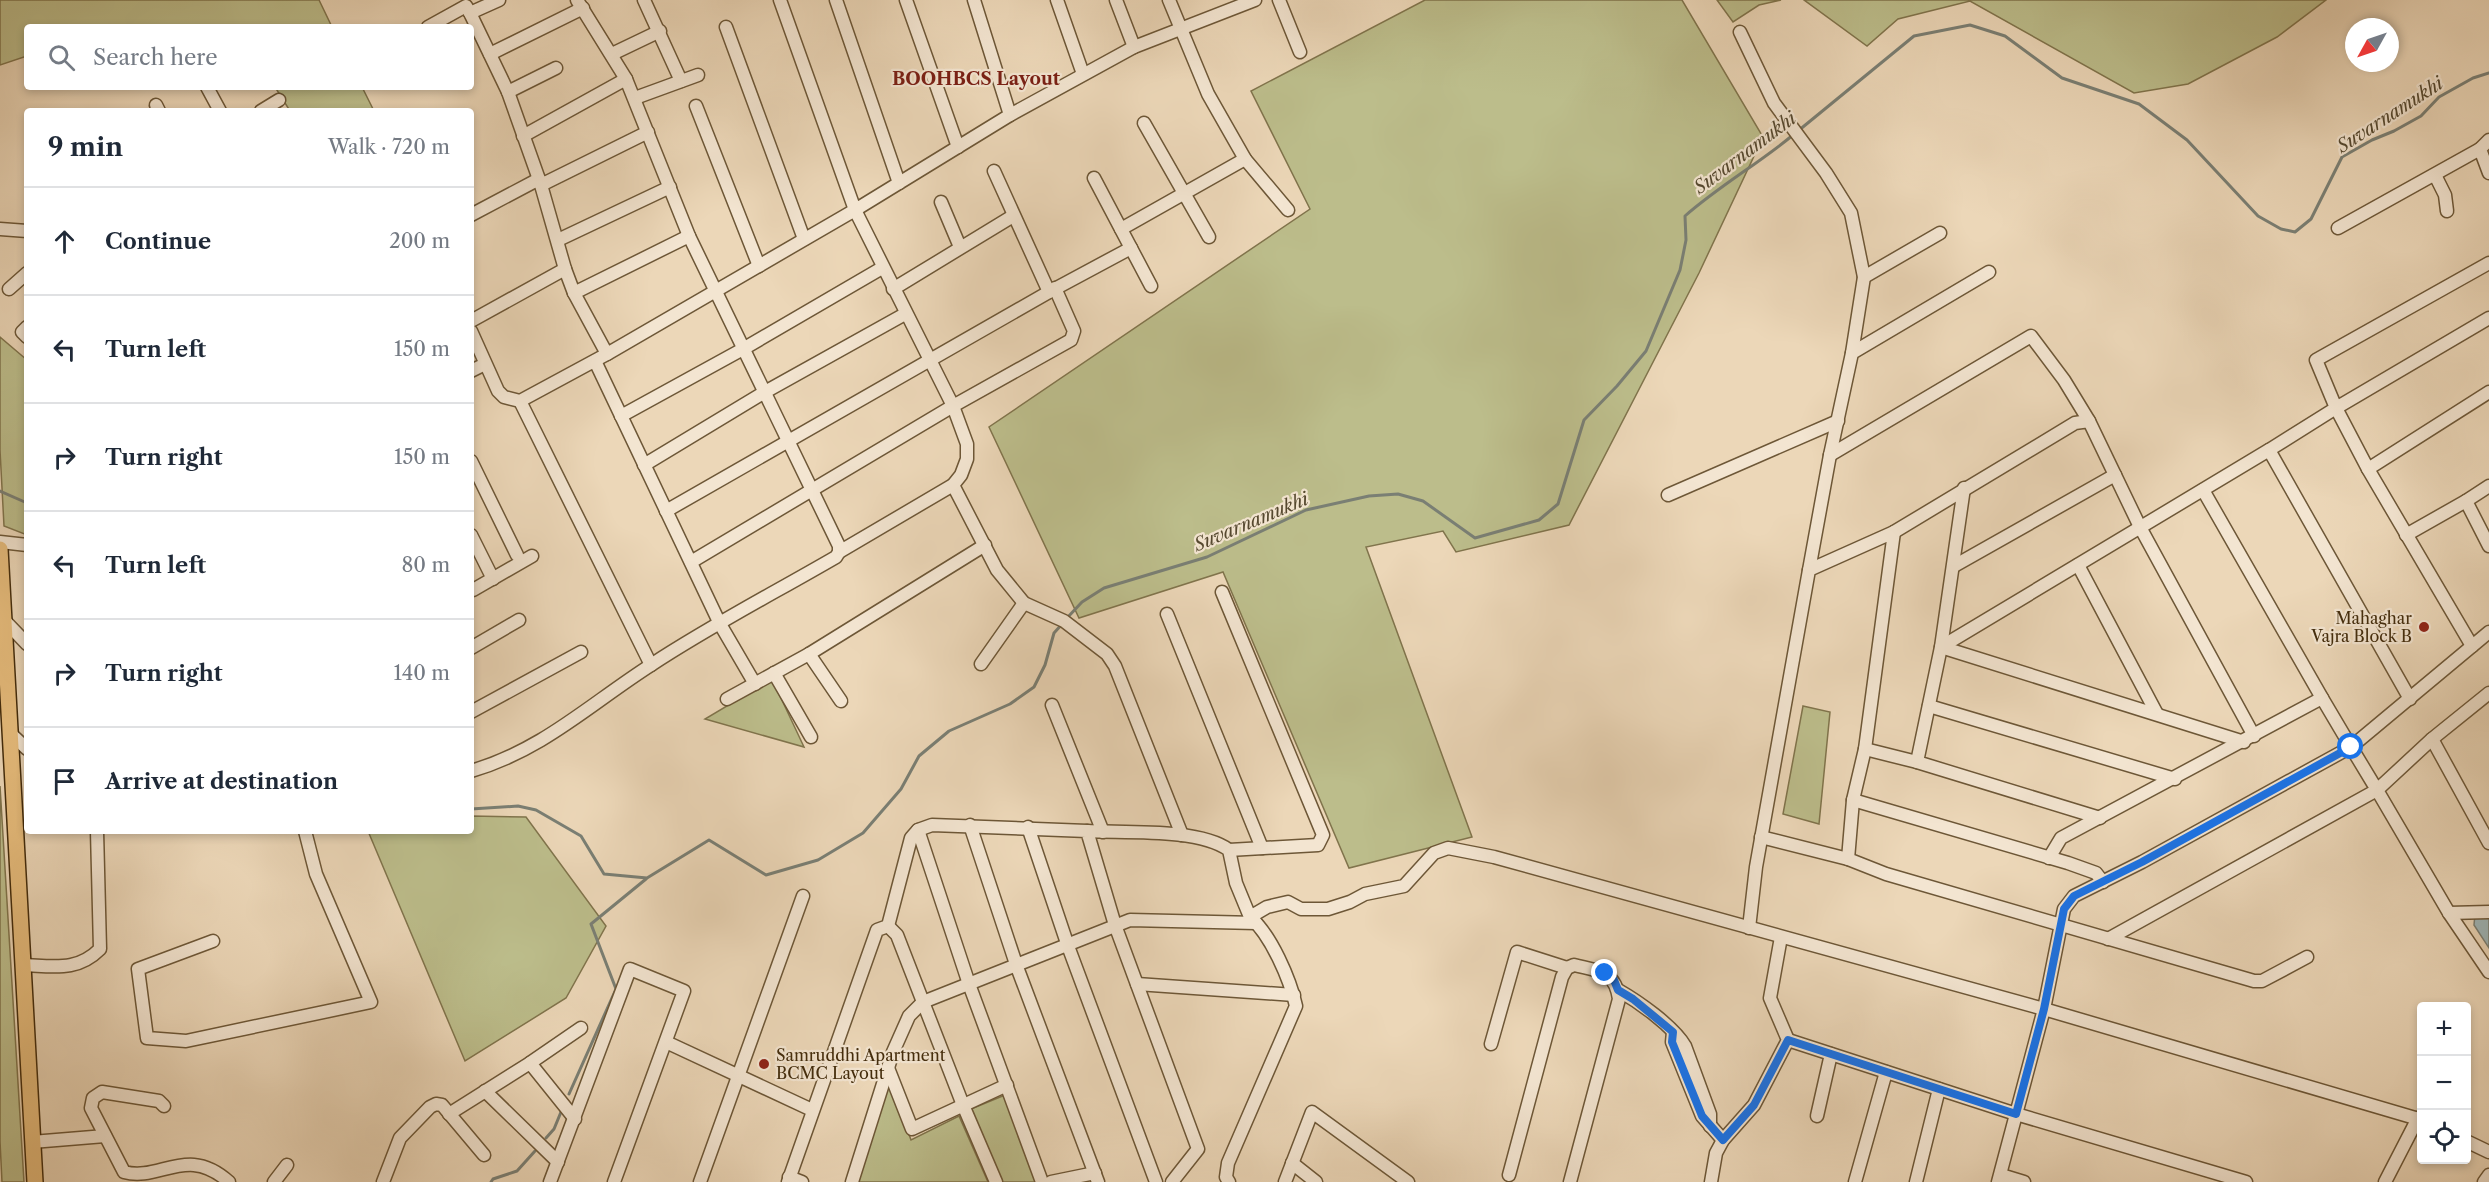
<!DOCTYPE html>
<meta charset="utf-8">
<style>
body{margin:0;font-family:"Libre Caslon Text",serif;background:#f2f2f3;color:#1f2937}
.controls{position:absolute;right:18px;bottom:18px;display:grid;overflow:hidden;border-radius:6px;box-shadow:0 3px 9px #0003}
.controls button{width:54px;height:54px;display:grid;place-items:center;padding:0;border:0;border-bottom:2px solid #e0e1e3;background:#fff;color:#1f2937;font:30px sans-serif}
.compass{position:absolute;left:2345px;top:18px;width:54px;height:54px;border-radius:50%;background:#fff;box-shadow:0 3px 9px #0003;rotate:230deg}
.stop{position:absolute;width:18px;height:18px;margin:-14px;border:4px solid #1a73e8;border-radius:50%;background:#fff}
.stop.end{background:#1a73e8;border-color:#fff;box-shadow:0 2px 6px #0008}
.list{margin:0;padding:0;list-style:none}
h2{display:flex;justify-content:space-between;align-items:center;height:78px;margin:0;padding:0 24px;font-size:26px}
h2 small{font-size:20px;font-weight:400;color:#747a83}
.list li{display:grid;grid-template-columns:39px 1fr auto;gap:18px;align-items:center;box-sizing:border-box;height:108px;padding:0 24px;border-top:2px solid #e0e1e3}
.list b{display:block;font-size:22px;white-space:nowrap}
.list em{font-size:20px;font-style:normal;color:#747a83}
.icon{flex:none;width:33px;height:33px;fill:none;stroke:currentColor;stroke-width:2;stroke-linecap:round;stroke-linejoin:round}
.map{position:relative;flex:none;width:2489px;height:1182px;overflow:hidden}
.search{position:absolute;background:#fff;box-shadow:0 3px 9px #0003;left:24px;top:24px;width:450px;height:66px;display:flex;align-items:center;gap:15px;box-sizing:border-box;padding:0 21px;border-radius:6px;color:#747a83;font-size:22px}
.panel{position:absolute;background:#fff;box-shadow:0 3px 9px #0003;left:24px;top:108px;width:450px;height:726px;border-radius:6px}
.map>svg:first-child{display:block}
.green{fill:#bcbd8b;stroke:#80744c;stroke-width:1.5}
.water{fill:#9eb7ba;stroke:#7a7f74;stroke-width:1.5}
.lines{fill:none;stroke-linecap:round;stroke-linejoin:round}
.stream{stroke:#7a7f74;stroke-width:3}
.minor-casing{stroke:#6d5737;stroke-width:15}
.major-casing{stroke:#432c0c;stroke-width:18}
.minor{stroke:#f3e5d1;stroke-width:12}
.major{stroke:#e6bc7c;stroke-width:15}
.route{stroke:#1a73e8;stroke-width:8}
.poi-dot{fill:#8f2418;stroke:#f3e5d1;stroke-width:2}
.labels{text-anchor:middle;stroke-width:4.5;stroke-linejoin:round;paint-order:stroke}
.poi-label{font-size:16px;fill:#432c0c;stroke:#f3e5d1;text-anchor:end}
.neighbourhood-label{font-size:18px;font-weight:bold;fill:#7a1f14;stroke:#f3e5d1}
.water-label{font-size:18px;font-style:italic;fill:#55482f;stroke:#f3e5d1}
</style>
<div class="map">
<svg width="2489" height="1182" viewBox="0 0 2489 1182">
<rect width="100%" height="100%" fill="#ecd7b8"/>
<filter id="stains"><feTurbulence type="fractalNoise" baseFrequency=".00333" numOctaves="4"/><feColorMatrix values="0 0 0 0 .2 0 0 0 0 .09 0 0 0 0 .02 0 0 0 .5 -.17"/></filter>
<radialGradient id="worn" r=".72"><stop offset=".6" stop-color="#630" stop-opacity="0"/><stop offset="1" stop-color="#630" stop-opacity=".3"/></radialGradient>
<g class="green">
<path d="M 0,0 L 319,0 L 332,27 L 27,27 L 27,56 L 0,65 Z"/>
<path d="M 1425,0 L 1682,0 L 1763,137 L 1699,273 L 1569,525 L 1456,552 L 1443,531 L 1366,547 L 1472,837 L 1349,868 L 1223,572 L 1079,618 L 989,427 L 1310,209 L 1251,91 Z"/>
<path d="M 1717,0 L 1781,0 L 1759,5 L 1733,22 Z"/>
<path d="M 1804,0 L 2326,0 L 2277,37 L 2188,84 L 2134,93 L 1970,1 L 1898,19 L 1867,46 Z"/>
<path d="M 275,87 L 362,87 L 374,111 L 290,111 Z"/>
<path d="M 0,337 L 27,360 L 27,535 L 4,526 L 0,450 Z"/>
<path d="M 772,679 L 804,747 L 705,719 Z"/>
<path d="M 1803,706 L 1830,712 L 1819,824 L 1783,814 Z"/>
<path d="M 0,786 L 24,1182 L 2,1182 L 0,1141 Z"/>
<path d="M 471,816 L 526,817 L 606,926 L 566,998 L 465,1061 L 368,831 L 471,831 Z"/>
<path d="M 889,1080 L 911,1140 L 959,1116 L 988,1182 L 857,1182 Z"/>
<path d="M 1005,1095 L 1039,1180 L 1034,1182 L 1000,1182 L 971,1109 Z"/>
</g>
<path class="water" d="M 2475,914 L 2489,914 L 2489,948 L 2474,925 Z"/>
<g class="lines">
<g class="stream">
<path d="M 1798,131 L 1914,36 L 1970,25 L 2005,36 L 2062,78 L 2139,104 L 2187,140 L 2258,216 L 2281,229 L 2295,232 L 2311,219 L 2342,157 L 2372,140 L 2394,131 L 2421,116 L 2439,97 L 2473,78 L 2489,73"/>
<path d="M 0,491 L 27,503"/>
<path d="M 1067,618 L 1082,602 L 1104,588 L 1207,557 L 1306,510 L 1369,496 L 1398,494 L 1423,501 L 1475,538 L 1539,520 L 1558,504 L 1584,420 L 1617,386 L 1646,351 L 1680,270 L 1686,240 L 1685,216 C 1719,186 1758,164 1793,135"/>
<path d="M 471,809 L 518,806 L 536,810 L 581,836 L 604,874 L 647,878 L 709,840 L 766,875 L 818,860 L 863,833 L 901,789 L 919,756 L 949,731 L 1010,704 L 1034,687 L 1045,665 L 1054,633 L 1063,623"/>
<path d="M 569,1094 L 616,989 L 591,924 L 646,879"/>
<path d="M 546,1138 L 554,1129 L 561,1112"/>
<path d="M 491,1182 L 493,1179 L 517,1171 L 535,1151"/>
</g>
<g class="minor-casing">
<g id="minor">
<path d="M 644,0 L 681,81"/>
<path d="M 780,0 L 855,210 L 1010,115 L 1134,47 L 1255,0"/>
<path d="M 836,0 L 899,183"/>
<path d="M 906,0 L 958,147"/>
<path d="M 974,0 L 1010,115"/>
<path d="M 1057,0 L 1083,74"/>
<path d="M 1116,0 L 1134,47"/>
<path d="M 1169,0 L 1208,94 L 1245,159 L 1288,210"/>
<path d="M 1279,0 L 1300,52"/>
<path d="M 470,13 L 499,0"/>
<path d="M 428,27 L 466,6 L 470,13 L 508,92 L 541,185 L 565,269 L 574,293 L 607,354"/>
<path d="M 726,27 L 804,239"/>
<path d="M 1740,32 L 1774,103 L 1826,173 L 1851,213 L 1864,277 L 1852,353"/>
<path d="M 490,54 L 583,8"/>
<path d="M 612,54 L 660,31"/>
<path d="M 207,87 L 220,111"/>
<path d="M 508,92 L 556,68"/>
<path d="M 635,98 L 698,75"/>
<path d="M 156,105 L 159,111"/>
<path d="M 696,106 L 759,266"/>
<path d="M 261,111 L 279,100"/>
<path d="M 1144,123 L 1209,237"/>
<path d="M 523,136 L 626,79"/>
<path d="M 2489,140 L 2480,149 L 2489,173"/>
<path d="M 994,171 L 1049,292"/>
<path d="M 2435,175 L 2445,195 L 2447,211"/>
<path d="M 1094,178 L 1151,286"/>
<path d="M 541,185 L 648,132"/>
<path d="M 941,202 L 960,247"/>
<path d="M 471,215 L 539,179"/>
<path d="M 2338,228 L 2480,149"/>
<path d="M 0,229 L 27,231"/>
<path d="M 1121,229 L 1245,159"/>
<path d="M 558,240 L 670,187"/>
<path d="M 1864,277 L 1940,233"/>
<path d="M 9,289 L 27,273"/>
<path d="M 893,289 L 1013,216"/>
<path d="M 574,293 L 689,236"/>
<path d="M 471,321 L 565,269"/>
<path d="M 27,327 L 22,332 L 27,337"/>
<path d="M 471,331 L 498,391 L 504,397 L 520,401 L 607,354 L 855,210 L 953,406 L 967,444 L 967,459 L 961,475 L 953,485 L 839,552"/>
<path d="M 595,361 L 720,624 L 755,684"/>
<path d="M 471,371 L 485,364"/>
<path d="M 520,401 L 651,665"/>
<path d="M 621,416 L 743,349 L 882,268"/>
<path d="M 1830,455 L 2031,336 L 2064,380 L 2089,421"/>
<path d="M 471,461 L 517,555"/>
<path d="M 644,465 L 765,392 L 905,314"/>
<path d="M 2368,469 L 2336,408 L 2489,318"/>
<path d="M 953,485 L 997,570 L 1024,603 L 1064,621 L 1107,654 L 1115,666 L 1182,835"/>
<path d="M 2489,486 L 2466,501 L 2489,546"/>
<path d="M 1964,488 L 1941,647 L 2244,742"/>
<path d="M 2203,490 L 2322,698"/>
<path d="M 1668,495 L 1838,421"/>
<path d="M 666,511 L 1049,292 L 1131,248"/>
<path d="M 1894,532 L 2075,423 L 2089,421 L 2140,527 L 2254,736"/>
<path d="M 471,535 L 493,579"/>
<path d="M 2406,535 L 2466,501"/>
<path d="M 0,542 L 27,545"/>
<path d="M 691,562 L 953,406 L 1071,340 L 1074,331 L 1055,288"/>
<path d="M 2078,565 L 2157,714"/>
<path d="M 1954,566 L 2115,475"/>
<path d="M 1809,570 L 1830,455 L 1852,353 L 1989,272"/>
<path d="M 473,590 L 532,556"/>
<path d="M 1222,592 L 1323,835 L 1318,845 L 1229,850"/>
<path d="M 1167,614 L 1262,848"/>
<path d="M 4,620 L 27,644"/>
<path d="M 2472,646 L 2368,469 L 2489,392"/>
<path d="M 471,648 L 519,620"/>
<path d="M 809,654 L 841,701"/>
<path d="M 981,664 L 1024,603"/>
<path d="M 774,673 L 811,737"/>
<path d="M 2489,693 L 2432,739 L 2377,790 L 2449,913 L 2489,972"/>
<path d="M 727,699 L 809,654 L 985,545"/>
<path d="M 2410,699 L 2269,450 L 2336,408 L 2316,360 L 2489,263"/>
<path d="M 1052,705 L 1103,832"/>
<path d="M 1929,706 L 2175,779"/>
<path d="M 471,712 L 581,652"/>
<path d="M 10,733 L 27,749"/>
<path d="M 2432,739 L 2489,843"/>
<path d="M 1865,749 L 1917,762"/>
<path d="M 471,771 C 543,750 590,704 651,665 C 710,626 774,593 836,557 L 839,552 L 839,546 L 689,236 L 626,79 L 577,0"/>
<path d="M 1853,800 L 2068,863 L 2096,873 L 2103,882"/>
<path d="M 2100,818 L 1917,762 L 1941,647 L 2269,450"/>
<path d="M 970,825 L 1017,967 L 1098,1182"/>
<path d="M 1028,827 L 1068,946 L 1156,1182"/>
<path d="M 918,830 L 969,984 L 1042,1182"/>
<path d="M 1087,831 C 1125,833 1199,828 1229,850 L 1236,883 L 1250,917"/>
<path d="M 1761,837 L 1848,859"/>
<path d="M 2049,858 L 2061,838 L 2322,698 L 2351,747 L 2489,632"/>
<path d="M 2449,913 L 2489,912"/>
<path d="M 888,926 L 897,935 L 963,1105 L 996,1182"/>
<path d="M 1749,928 L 1756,867 L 1809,570 L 1894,532 L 1865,749 L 1853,800 L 1848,859 L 1886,874 L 2254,981 L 2262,981 L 2307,957"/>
<path d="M 213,941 L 138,969 L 147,1038 L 186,1041 L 371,1002 L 316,874 L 305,831"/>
<path d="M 23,965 C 54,966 77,972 100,949 L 97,831"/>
<path d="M 1137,984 L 1294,995"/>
<path d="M 1618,990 C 1639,1002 1673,1026 1685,1046 L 1710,1114 L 1710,1126"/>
<path d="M 1673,1032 L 1672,1042 L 1702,1116 L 1723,1140"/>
<path d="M 1788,1040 L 2016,1114 L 2246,1182"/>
<path d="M 666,1042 L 812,1110"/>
<path d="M 1491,1044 L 1517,952 L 1567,968"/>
<path d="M 530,1063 L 581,1028"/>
<path d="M 888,1068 L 912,1129 L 1007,1085"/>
<path d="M 485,1091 L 558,1162"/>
<path d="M 164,1106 L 159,1101 L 102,1092 L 93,1098 L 91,1108 L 124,1172 C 160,1182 187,1144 229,1182"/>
<path d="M 449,1114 L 530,1063 L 575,1119"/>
<path d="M 1817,1116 L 1831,1054"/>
<path d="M 2466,1141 L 2489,1152"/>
<path d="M 32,1142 L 105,1136"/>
<path d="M 1292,1163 L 1316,1182"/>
<path d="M 1509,1175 L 1562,977 L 1567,968 L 1574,965 C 1598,971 1615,970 1619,999 L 1570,1182"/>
<path d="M 2001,1175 L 2024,1182"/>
<path d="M 789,1177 L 802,1182"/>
<path d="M 274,1182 L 287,1165"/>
<path d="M 383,1182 L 400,1138 L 430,1107 L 436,1104 L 442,1105 L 484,1155"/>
<path d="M 550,1182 L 630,969 L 684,991 L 614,1182"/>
<path d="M 700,1182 L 803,896"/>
<path d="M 788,1182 L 877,930 L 888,926 L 911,838 L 918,830 L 932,825 L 1087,831 L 1115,925 L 1198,1149 L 1172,1182"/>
<path d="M 852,1182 L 893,1052 L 909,1016 L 923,1002 L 1130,920 L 1256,923"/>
<path d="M 1051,1182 L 1095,1173"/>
<path d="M 1229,1182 L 1226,1177 L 1228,1163 L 1296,1006 C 1290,979 1271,935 1250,917 L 1267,907 L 1288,902 L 1301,909 L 1328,909 L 1350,902 L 1365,894 L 1404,886 L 1434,853 L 1448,848 L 1494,857 L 2044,1009 L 2422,1120"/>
<path d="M 1285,1182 L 1312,1112 L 1408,1182"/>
<path d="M 1711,1182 L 1716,1153 L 1723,1140 L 1754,1105 L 1788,1040 L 1770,998 L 1781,937"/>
<path d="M 1855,1182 L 1886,1072"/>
<path d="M 1916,1182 L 1939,1089"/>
<path d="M 1998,1182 L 2044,1009 L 2064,909 L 2074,896 L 2142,862 L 2351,747 L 2377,790 L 2108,939"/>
<path d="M 2385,1182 L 2418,1118"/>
<path d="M 2484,1182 L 2489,1175"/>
</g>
</g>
<g class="major-casing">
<path id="major" d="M 0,549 L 35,1182"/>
</g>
<use href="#minor" class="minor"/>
<use href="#major" class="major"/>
</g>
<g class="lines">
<path class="route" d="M 1605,973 L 1614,980 L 1618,990 L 1633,999 L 1673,1032 L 1672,1042 L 1702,1116 L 1723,1140 L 1754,1105 L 1788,1040 L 2016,1114 L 2044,1009 L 2064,909 L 2074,896 L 2142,862 L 2351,747"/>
</g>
<g class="poi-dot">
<circle cx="2424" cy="627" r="6"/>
<circle cx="764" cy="1064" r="6"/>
</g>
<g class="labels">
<g class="poi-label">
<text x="2412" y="624">Mahaghar<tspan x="2412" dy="18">Vajra Block B</tspan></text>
<text x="776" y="1061" text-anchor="start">Samruddhi Apartment<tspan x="776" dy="18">BCMC Layout</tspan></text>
</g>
<g class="neighbourhood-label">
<text x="976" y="85">BOOHBCS Layout</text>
</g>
<g class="water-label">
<text transform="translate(2390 115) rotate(-33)" y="6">Suvarnamukhi</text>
<text transform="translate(1745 153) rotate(-37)" y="6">Suvarnamukhi</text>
<text transform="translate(1251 522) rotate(-23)" y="6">Suvarnamukhi</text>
</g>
</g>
<rect width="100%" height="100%" filter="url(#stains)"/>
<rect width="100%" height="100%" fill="url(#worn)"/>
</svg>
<div class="controls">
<button>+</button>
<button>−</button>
<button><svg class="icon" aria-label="locate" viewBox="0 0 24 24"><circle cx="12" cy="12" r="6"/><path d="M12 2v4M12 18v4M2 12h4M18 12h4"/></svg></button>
</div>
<svg class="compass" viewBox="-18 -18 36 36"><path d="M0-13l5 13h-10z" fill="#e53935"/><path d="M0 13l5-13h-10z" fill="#747a83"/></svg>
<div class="stop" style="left:2351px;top:747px"></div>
<div class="stop end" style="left:1605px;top:973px"></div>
<div class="search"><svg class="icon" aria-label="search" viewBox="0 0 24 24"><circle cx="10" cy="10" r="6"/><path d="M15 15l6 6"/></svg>Search here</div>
<section class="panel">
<h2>9 min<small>Walk · 720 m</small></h2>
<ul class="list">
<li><svg class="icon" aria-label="ahead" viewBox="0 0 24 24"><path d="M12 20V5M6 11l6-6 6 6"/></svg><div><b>Continue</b></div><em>200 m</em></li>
<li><svg class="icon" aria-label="left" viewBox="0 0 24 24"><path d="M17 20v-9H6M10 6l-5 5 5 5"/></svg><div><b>Turn left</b></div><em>150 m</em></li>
<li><svg class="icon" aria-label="right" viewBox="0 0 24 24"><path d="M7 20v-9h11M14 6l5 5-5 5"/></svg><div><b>Turn right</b></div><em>150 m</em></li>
<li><svg class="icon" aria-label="left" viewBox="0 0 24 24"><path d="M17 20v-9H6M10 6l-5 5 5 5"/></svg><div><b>Turn left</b></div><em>80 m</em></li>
<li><svg class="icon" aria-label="right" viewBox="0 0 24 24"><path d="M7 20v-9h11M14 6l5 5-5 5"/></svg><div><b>Turn right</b></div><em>140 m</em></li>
<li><svg class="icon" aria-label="arrive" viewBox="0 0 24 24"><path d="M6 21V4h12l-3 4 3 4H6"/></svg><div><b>Arrive at destination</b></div></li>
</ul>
</section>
</div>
